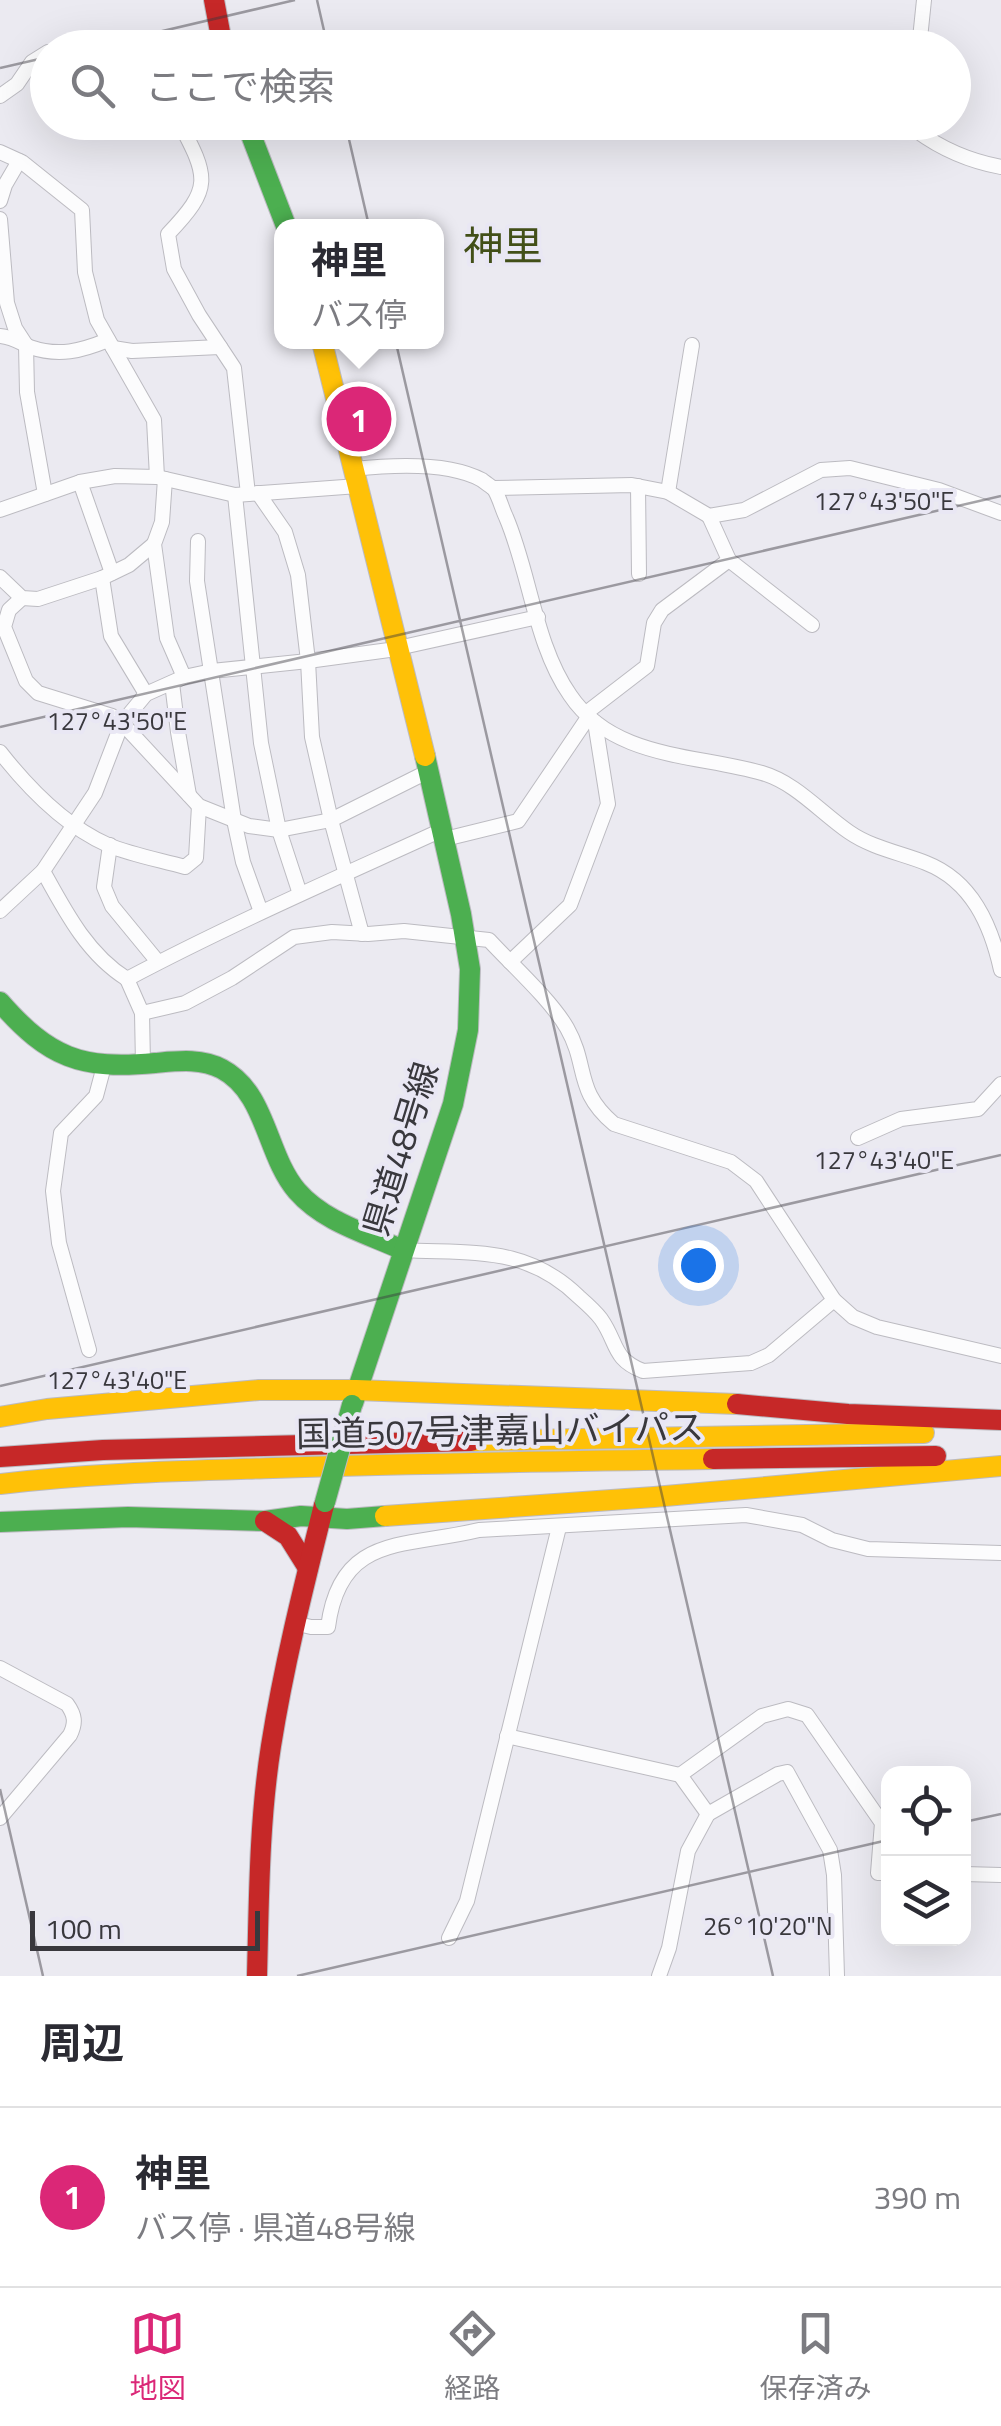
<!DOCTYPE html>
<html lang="ja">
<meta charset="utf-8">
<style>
body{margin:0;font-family:"Titillium Web","Noto Sans JP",sans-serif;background:#f2f2f3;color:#2b2b33}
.controls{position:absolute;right:30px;bottom:30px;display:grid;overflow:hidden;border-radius:20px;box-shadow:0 10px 40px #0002}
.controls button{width:90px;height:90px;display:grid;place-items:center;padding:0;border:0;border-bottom:2px solid #e1e1e2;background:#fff;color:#2b2b33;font:50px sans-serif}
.scale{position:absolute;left:30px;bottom:25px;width:230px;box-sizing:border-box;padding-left:10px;border:5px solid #39383d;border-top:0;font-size:28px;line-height:35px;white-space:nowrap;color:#39383d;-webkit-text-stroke:8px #e9e7f4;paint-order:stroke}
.you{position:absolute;left:698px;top:1265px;width:35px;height:35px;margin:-25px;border:8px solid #fff;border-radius:50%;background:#1a73e8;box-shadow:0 0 0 15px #1a73e833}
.badge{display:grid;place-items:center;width:65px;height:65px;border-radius:50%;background:#db2777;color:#fff;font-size:32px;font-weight:700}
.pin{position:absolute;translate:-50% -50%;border:5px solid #fff;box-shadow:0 2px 10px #0006}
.popup{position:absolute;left:274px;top:219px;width:170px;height:130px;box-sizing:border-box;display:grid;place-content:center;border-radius:20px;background:#fff;filter:drop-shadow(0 2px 8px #0005);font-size:32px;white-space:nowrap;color:#7c7c81}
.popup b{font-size:38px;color:#2b2b33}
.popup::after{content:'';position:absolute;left:50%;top:100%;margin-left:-20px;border:20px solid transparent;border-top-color:#fff}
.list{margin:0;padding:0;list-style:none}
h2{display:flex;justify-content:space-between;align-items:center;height:130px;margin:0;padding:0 40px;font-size:42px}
h2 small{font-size:32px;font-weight:400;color:#7c7c81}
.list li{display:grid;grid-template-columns:65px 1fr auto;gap:30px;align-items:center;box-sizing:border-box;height:180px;padding:0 40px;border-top:2px solid #e1e1e2}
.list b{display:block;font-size:38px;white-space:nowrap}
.list p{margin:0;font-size:32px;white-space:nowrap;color:#7c7c81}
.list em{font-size:32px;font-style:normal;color:#7c7c81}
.icon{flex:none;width:55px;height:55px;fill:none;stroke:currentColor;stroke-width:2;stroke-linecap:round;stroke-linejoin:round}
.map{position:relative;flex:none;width:1001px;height:1976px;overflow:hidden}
.search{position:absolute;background:#fff;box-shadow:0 10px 40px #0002;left:30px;right:30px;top:30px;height:110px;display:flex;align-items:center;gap:25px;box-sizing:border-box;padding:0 35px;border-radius:55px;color:#7c7c81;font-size:38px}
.sheet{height:310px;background:#fff}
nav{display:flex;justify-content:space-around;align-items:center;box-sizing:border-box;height:140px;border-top:2px solid #e1e1e2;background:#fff;font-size:28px;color:#7c7c81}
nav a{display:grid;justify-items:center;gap:5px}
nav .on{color:#db2777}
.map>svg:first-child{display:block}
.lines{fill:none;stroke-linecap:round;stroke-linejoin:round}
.street-casing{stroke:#bcbbc1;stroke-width:16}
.fast-casing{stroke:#bcbbc1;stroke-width:22}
.slow-casing{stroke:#bcbbc1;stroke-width:22}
.jam-casing{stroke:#bcbbc1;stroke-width:22}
.street{stroke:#fcfcfd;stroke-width:14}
.fast{stroke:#4caf50;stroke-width:20}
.slow{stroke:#ffc107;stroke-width:20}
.jam{stroke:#c62828;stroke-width:20}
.fast-bridge-casing{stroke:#bcbbc1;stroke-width:22;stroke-linecap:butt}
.fast-bridge{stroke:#4caf50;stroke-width:20}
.ticks{fill:none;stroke:#39383d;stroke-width:2.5;stroke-opacity:0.45}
.labels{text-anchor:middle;stroke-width:8;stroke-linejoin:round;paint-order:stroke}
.street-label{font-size:35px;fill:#39383d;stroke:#e9e7f4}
.quarter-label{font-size:40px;fill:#424f18;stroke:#e9e7f4}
.ticks-label{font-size:25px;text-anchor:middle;fill:#39383d;stroke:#e9e7f4;stroke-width:8;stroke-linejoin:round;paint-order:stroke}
</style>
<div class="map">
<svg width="1001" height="1976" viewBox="0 0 1001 1976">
<rect width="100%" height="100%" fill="#ebeaf1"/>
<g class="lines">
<g class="street-casing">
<g id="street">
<path d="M 66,48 C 91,42 113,34 136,48"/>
<path d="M 919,48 L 924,0"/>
<path d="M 0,96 L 17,84 L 32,62 L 48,52"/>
<path d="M 179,122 C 209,178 212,188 168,234 L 174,269 L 199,315 L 234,368 L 248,494"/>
<path d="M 915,122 L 917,131 C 943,150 969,161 1001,167"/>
<path d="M 0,152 L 22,162 L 82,210 L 85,272 L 97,320 L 154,420 L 157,477"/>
<path d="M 0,201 L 5,185 L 19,161"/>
<path d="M 0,219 L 7,303 L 15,328 L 26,345 L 27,392 L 45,494"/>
<path d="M 0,336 C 12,337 19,342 30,347 C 59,357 81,351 108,340"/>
<path d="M 113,348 L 132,351 L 220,347"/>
<path d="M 354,469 C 391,465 449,462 482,480 C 483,481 493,488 494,489 C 499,496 502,509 506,517 C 530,573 535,645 570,695 C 613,759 695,754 762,773 C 796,783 820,812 849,832 C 872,848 901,853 926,863 C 972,881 991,925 1001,970"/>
<path d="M 165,479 L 162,522 L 154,544 L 167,638 L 184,677"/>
<path d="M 80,482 L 112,573"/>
<path d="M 638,486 L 639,574"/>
<path d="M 493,488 L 632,485 L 668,492 L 709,516 L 744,510 L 821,470 L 850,468 L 939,490 L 1001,513"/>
<path d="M 668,492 L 692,345"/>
<path d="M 258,493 L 285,532 L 298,575 L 308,661 L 312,737 L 331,820 L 362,934"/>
<path d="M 235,495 L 261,743 L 279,830 L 300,894"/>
<path d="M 0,510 L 80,482 L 115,476 L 157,477 L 235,495 L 358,486"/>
<path d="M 709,516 L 729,560 L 812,625"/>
<path d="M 198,541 L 197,581 L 234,820 L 243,862 L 261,912"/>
<path d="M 0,577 L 22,598 L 38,599 L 102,578 L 129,565 L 154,544"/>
<path d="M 102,578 L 111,636 L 146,694"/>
<path d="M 22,598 L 9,610 L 4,627 L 26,681 L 38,693 L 112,716 L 122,723 L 199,806 L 249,826 L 279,830 L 331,820 L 419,776 L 430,774"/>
<path d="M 172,683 L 178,732 L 189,795"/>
<path d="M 586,713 L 647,666 L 654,623 L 662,610 L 729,560"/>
<path d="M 0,752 C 29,789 65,826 108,845 C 132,855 160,860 185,867 L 196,858 L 199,806"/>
<path d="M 445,839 L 518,821 L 589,716"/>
<path d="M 110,845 L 104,887 L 112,906 L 158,962"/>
<path d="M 43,871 C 65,911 87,954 127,979 C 227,926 330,881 433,834 L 443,832"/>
<path d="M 0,911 L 43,871 L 95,793 L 122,723 L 146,694 L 184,677 L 212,671 L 308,661 L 389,650 L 538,617"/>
<path d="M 510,962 L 570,905 L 608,804 L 595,722"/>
<path d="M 127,979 L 142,1013 L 143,1064"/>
<path d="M 142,1013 L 185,1003 L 232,978 L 294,937 L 332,932 L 368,934 L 404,931 L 489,940 C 512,965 551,1000 567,1028 C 589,1067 574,1090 614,1124 L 731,1162 L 756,1181 L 834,1300 L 853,1317 L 877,1327 L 1001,1356"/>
<path d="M 858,1138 L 901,1119 L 978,1109 L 1001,1084"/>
<path d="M 403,1250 C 472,1254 526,1245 579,1297 C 587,1304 595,1311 601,1319 C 618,1343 612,1359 643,1371 L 751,1363 L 769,1355 L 834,1300"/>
<path d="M 89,1350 L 59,1243 L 53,1191 L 61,1133 L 96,1096 L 104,1066"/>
<path d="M 294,1623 L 311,1627 L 328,1627 C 340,1533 406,1548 479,1530 L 746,1515 L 802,1525 L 832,1540 L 868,1549 L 1001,1553"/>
<path d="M 0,1668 L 67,1704 C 75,1715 76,1723 70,1735 L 0,1818"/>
<path d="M 507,1736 L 680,1775 L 762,1716 L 788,1709 L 807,1715 L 882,1823 L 878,1873 L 888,1873"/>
<path d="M 680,1775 L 708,1814"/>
<path d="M 964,1874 L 1001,1875"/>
<path d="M 449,1938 L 467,1901 L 559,1527"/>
<path d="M 659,1976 L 669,1948 L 688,1851 L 708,1814 L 778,1774 L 787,1772 L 830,1850 L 834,1875 L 837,1976"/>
</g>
</g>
<g class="fast-casing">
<g id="fast">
<path d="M 246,122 L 286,226"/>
<path d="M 0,1002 C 49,1058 81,1070 155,1063 C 178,1061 201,1058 222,1069 C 267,1093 266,1155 297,1191 C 324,1222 366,1233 403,1250"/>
<path d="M 353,1403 L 453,1104 L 468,1030 L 470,969 L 461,914 L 425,756"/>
<path d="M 0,1522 L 128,1517 L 265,1521 L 301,1516 L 347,1519 L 385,1516"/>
</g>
</g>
<g class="slow-casing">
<g id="slow">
<path d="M 322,342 L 425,756"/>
<path d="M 0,1417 L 47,1409 L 259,1390 L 356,1390 L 737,1404"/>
<path d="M 471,1441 L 924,1433"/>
<path d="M 0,1484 C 91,1473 181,1471 273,1468 C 419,1463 566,1461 713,1459"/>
<path d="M 385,1516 L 654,1497 L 1001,1466"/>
</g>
</g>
<g class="jam-casing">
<g id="jam">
<path d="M 214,0 L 223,48"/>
<path d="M 737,1404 L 848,1414 L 1001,1420"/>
<path d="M 0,1457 L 103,1450 L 471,1441"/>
<path d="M 713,1459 L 936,1456"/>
<path d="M 265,1521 L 288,1536 L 308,1568"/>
<path d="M 257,1976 C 259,1899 259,1822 271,1746 C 284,1664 304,1585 324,1505"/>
</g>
</g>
<use href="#street" class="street"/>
<use href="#fast" class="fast"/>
<use href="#slow" class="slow"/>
<use href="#jam" class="jam"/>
<g class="fast-bridge-casing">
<path id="fast-bridge" d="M 325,1502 L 352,1405"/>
</g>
<use href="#fast-bridge" class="fast-bridge"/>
</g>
<path class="ticks" d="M 317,0 L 328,48M 90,48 L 295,0M 0,68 L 48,57M 345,122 L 773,1976M 0,727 L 1001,496M 0,1386 L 1001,1155M 0,1789 L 43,1976M 964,1822 L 1001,1814M 297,1976 L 888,1840"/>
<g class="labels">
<g class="street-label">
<text transform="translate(401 1149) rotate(-73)" y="12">県道48号線</text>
<text transform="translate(500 1431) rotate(-1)" y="12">国道507号津嘉山バイパス</text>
</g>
<g class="quarter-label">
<text x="503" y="260">神里</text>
</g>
</g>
<g class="ticks-label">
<text x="884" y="510">127°43'50"E</text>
<text x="117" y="730">127°43'50"E</text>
<text x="884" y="1169">127°43'40"E</text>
<text x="117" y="1389">127°43'40"E</text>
<text x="768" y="1935">26°10'20"N</text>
</g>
</svg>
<div class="controls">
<button><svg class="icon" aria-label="locate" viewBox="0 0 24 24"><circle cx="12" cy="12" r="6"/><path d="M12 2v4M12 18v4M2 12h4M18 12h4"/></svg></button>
<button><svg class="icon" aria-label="layers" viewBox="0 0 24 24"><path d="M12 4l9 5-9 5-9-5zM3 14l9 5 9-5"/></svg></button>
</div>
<div class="scale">100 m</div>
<div class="you"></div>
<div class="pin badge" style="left:359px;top:419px">1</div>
<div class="popup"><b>神里</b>バス停</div>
<div class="search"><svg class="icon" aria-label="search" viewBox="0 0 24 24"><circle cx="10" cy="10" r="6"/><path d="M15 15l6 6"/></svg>ここで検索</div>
</div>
<section class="sheet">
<h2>周辺<small></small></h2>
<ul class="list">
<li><span class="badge">1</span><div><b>神里</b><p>バス停 · 県道48号線</p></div><em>390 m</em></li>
</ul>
</section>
<nav>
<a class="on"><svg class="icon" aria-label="map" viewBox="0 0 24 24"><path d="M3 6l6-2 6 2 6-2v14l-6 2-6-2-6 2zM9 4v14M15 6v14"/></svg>地図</a>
<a><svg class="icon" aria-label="directions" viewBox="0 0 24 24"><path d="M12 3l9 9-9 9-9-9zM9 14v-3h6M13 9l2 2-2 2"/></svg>経路</a>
<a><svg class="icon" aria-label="saved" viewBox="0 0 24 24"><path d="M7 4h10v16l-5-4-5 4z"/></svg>保存済み</a>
</nav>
